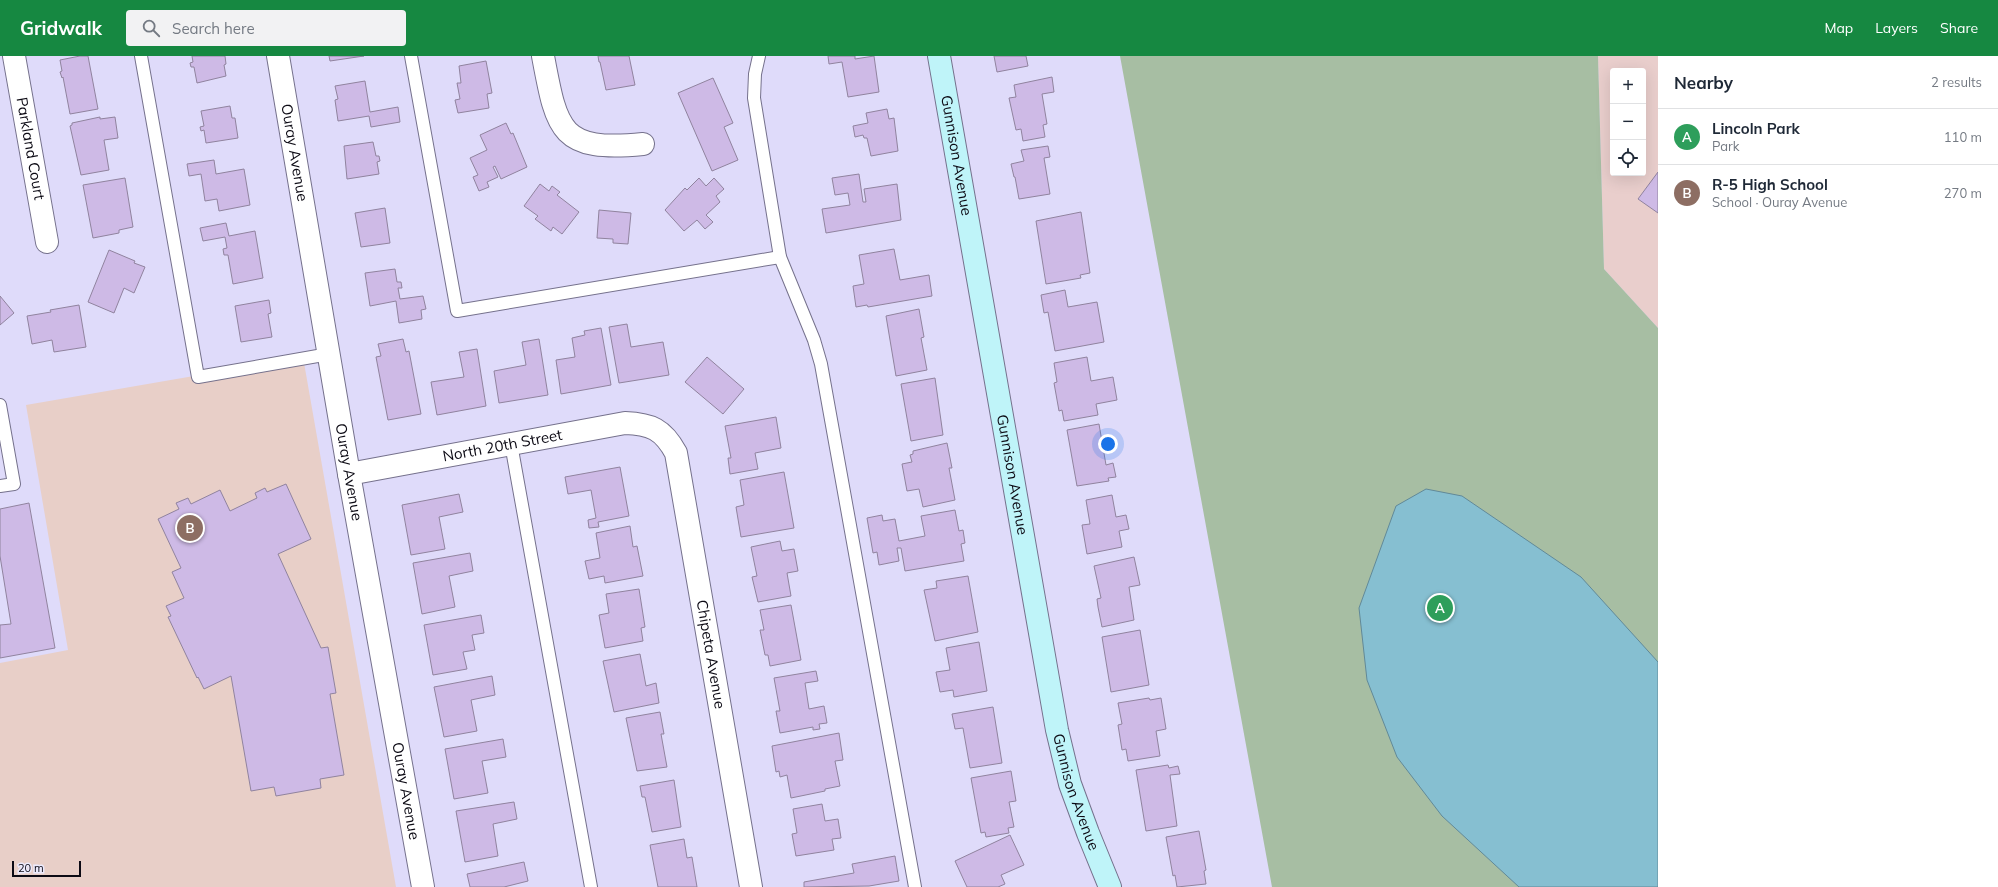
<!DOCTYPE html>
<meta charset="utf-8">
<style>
body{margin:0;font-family:Mulish,sans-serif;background:#f2f2f3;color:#1f2937}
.controls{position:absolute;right:12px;top:12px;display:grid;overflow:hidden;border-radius:4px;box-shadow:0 4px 16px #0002}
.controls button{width:36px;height:36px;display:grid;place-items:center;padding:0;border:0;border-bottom:1px solid #e0e1e3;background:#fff;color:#1f2937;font:20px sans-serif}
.scale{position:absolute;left:12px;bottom:10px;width:69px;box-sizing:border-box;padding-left:4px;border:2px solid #0c0a14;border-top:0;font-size:11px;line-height:14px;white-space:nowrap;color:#0c0a14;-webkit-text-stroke:3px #eceafd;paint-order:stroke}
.you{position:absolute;left:1108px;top:388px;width:14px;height:14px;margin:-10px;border:3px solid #fff;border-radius:50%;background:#1a73e8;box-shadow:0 0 0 6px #1a73e833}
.badge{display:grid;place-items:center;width:26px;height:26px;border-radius:50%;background:#168841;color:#fff;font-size:13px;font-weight:700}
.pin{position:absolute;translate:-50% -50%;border:2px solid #fff;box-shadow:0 1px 4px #0006}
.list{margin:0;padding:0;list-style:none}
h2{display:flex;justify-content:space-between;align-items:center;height:52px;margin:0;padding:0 16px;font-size:17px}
h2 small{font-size:13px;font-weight:400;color:#747a83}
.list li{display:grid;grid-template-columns:26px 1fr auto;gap:12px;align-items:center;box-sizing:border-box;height:56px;padding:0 16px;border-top:1px solid #e0e1e3}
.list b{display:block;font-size:15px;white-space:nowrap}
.list p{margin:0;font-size:13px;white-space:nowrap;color:#747a83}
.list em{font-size:13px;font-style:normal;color:#747a83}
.icon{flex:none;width:22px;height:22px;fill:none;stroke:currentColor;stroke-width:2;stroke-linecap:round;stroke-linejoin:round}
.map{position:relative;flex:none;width:1658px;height:831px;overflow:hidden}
header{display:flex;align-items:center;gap:24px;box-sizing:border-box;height:56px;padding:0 20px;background:#168841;color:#fff}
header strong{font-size:19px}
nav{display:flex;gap:22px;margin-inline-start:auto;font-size:14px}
.search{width:280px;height:36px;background:#f2f2f3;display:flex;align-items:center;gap:10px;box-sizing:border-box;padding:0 14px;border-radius:4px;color:#747a83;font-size:15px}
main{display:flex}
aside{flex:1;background:#fff}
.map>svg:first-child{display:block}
.education{fill:#e8cfc8}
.medical{fill:#e9cecc;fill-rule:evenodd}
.green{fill:#a7bea3}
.water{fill:#86bfd1;stroke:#618998}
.building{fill:#cebae6;stroke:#90839e}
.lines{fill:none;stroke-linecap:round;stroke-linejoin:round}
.lane-casing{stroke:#75718c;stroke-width:14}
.street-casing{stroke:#75718c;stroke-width:24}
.secondary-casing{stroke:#75718c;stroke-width:24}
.lane{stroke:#fff;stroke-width:12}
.street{stroke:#fff;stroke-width:22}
.secondary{stroke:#bff4f9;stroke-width:22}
.labels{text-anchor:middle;stroke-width:3.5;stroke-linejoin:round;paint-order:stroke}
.street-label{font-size:15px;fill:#0c0a14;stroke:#eceafd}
</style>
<header>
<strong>Gridwalk</strong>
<div class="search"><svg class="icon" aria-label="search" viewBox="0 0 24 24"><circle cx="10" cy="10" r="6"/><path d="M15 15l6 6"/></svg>Search here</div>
<nav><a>Map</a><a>Layers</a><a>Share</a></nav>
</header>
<main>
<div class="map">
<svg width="1658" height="831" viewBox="0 0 1658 831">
<rect width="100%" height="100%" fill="#dfdbfa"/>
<path class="education" d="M 303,301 L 396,831 L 0,831 L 0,607 L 68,594 L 26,349 Z"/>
<path class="medical" d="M 1598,0 L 1658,0 L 1658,272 L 1604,213 ZM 1613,15 L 1643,15 L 1643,117 L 1613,117 Z"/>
<path class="green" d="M 1120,0 L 1598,0 L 1604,213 L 1658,272 L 1658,831 L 1272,831 Z"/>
<path class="water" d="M 1426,433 L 1462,440 L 1581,521 L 1658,606 L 1658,831 L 1519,831 L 1442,760 L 1397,701 L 1367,624 L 1359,552 L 1396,450 Z"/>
<g class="building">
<path d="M 80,0 L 88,0 L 98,53 L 70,58 L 63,21 L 62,22 L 60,16 L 62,15 L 60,4 Z"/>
<path d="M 192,0 L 225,0 L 226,8 L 224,9 L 226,20 L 197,27 L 194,11 L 191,11 L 190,7 L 193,6 Z"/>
<path d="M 329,0 L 364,0 L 330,5 Z"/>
<path d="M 598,0 L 629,0 L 635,29 L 606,34 L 600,6 L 599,6 Z"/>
<path d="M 828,0 L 855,0 L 855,3 L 874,0 L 879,36 L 848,41 L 842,6 L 829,8 Z"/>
<path d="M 994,0 L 1026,0 L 1028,10 L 997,16 Z"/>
<path d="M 486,5 L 492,37 L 487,38 L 489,52 L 458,57 L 455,44 L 460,43 L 457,27 L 461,27 L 459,10 Z"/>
<path d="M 1052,21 L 1054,36 L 1042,38 L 1047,68 L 1043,69 L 1045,81 L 1023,85 L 1021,73 L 1016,74 L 1009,42 L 1016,41 L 1014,29 Z"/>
<path d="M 713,22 L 733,67 L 724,71 L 738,104 L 712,115 L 678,37 Z"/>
<path d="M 365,25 L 370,56 L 398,51 L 400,66 L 371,71 L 369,60 L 338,65 L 335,44 L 338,43 L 335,30 Z"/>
<path d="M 230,50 L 232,62 L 235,62 L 238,82 L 206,87 L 204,74 L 201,75 L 200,71 L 204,70 L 201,55 Z"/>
<path d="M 887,53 L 889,63 L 894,62 L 898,95 L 871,100 L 867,82 L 864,82 L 863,79 L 855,81 L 853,70 L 868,67 L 866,57 Z"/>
<path d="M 100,61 L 100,63 L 115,61 L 118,82 L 104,84 L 109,114 L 81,119 L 70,70 L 72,69 L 72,67 Z"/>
<path d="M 506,67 L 511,78 L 513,77 L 527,111 L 501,123 L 495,110 L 493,111 L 498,121 L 487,126 L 489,131 L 479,135 L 473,121 L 478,119 L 470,102 L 487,94 L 480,79 Z"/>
<path d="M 373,86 L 376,100 L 379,100 L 380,105 L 377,106 L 379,118 L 347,123 L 344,90 Z"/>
<path d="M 1048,90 L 1050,101 L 1044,102 L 1050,138 L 1019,143 L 1015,121 L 1014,121 L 1011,108 L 1024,105 L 1021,94 Z"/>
<path d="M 214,104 L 216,118 L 244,113 L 250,149 L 219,155 L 217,143 L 205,145 L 201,118 L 189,120 L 187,108 Z"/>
<path d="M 1658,116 L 1658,157 L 1638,143 Z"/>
<path d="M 859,118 L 863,146 L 866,146 L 864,133 L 897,128 L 901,164 L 826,177 L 822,153 L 850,149 L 848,137 L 835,139 L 832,122 Z"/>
<path d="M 125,122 L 133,171 L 119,174 L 119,177 L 93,182 L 83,129 Z"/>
<path d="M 699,122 L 706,130 L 714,122 L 724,133 L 716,140 L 720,146 L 706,159 L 713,166 L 705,173 L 697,164 L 684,175 L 665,154 L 685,132 L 687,134 Z"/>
<path d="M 540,128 L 549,135 L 552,130 L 560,136 L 557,139 L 579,156 L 562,178 L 553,171 L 551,175 L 535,163 L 538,160 L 524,150 Z"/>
<path d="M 385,152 L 390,187 L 361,191 L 355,157 Z"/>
<path d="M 599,154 L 631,157 L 628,188 L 613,187 L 613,183 L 597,182 Z"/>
<path d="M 1081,156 L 1090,217 L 1080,219 L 1081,222 L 1046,228 L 1036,165 Z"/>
<path d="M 226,167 L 229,180 L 255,175 L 263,222 L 233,228 L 228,199 L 224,199 L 223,193 L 227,192 L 225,181 L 203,185 L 200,172 Z"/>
<path d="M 894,193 L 900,224 L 929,219 L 932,240 L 868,251 L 867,249 L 856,251 L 853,230 L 864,228 L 859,199 Z"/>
<path d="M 109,194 L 135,205 L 134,207 L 145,211 L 134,237 L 124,232 L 114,257 L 88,246 Z"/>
<path d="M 395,213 L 397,226 L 401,226 L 402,232 L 398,232 L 400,243 L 423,240 L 426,253 L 421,254 L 422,263 L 399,267 L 396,245 L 370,250 L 365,217 Z"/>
<path d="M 1065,234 L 1068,251 L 1097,246 L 1104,286 L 1055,295 L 1048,256 L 1044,257 L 1041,239 Z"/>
<path d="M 0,240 L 14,257 L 0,269 Z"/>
<path d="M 269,244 L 271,257 L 268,258 L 272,281 L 241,286 L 235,250 Z"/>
<path d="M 79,249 L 86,291 L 54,296 L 52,284 L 32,288 L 27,260 L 51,256 L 50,254 Z"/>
<path d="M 919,253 L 924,281 L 921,282 L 927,314 L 896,320 L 886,260 Z"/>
<path d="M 627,268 L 631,291 L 663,286 L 669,319 L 619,327 L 609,271 Z"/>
<path d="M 601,272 L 611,329 L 561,338 L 556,304 L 575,301 L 572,282 L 585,279 L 584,275 Z"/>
<path d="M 403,283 L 406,296 L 409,295 L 421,358 L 388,364 L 376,301 L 381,300 L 378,288 Z"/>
<path d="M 539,283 L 548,339 L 499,347 L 494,315 L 526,309 L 522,286 Z"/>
<path d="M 477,293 L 486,350 L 437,359 L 431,326 L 464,321 L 459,296 Z"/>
<path d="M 707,301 L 744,333 L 723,358 L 685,326 Z"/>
<path d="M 1087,301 L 1091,325 L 1113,321 L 1117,344 L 1096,348 L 1098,359 L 1064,365 L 1062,354 L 1059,355 L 1054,327 L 1057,326 L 1054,307 Z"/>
<path d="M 935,322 L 943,379 L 911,385 L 901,328 Z"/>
<path d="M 776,361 L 781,392 L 755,397 L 758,413 L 730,418 L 728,402 L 731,402 L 725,370 Z"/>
<path d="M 1099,368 L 1106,409 L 1113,407 L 1116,421 L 1108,422 L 1109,425 L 1077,430 L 1067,374 Z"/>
<path d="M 947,387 L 952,412 L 949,412 L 955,444 L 923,451 L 919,433 L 907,435 L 902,408 L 912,406 L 910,399 L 913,398 L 913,395 Z"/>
<path d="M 620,411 L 629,460 L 598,466 L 599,471 L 589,472 L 588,464 L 596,462 L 591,434 L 568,438 L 565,421 Z"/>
<path d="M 784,416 L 794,472 L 741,481 L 736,451 L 744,449 L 740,424 Z"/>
<path d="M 286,428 L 311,483 L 278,498 L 321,592 L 328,591 L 336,637 L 330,638 L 344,719 L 320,723 L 321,732 L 276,740 L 274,731 L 251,735 L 231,620 L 204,633 L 198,621 L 197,622 L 168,561 L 171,560 L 166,550 L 184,542 L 172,516 L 181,512 L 158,463 L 179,453 L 176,447 L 188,442 L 191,448 L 220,434 L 230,455 L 257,442 L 255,437 L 265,432 L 267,436 Z"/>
<path d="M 459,438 L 463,456 L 439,461 L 445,493 L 411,499 L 402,449 Z"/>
<path d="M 1112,439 L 1116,461 L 1126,459 L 1129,473 L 1119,475 L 1122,491 L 1087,498 L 1082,469 L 1090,468 L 1086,444 Z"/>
<path d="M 29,447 L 55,592 L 0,602 L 0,569 L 11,568 L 0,500 L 0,453 Z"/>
<path d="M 955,454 L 959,475 L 963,474 L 965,487 L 961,488 L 964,505 L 905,515 L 901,492 L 897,492 L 899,505 L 879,509 L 877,496 L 873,497 L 867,462 L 882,459 L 883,465 L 895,463 L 899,485 L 925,480 L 921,460 Z"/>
<path d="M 630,470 L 633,491 L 637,490 L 643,520 L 605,527 L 604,520 L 589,523 L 585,505 L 600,502 L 596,477 Z"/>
<path d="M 780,485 L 782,495 L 794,493 L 798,515 L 787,517 L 791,540 L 758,546 L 752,521 L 757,520 L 751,491 Z"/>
<path d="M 470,497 L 473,515 L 449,520 L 455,551 L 422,558 L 413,507 Z"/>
<path d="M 1134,501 L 1140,529 L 1129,531 L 1134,564 L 1102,571 L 1098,551 L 1097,543 L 1101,542 L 1094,510 Z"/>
<path d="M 968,520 L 978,576 L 935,585 L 924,534 L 937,532 L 936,525 Z"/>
<path d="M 639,533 L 645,571 L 641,572 L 643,585 L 605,592 L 599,559 L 609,557 L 606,538 Z"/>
<path d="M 791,549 L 801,604 L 770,610 L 768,599 L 765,599 L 760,574 L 764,574 L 760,554 Z"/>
<path d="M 481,559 L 484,577 L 472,579 L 475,594 L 463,596 L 467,613 L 433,619 L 424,569 Z"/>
<path d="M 1140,574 L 1149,629 L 1111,636 L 1102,581 Z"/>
<path d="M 979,586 L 987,635 L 954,641 L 953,634 L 940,636 L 936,616 L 950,614 L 946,592 Z"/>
<path d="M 640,598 L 646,630 L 656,627 L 659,647 L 614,656 L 603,605 Z"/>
<path d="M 816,615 L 818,625 L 805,627 L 809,653 L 824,650 L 827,667 L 819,668 L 820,673 L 813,674 L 813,671 L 780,677 L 776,655 L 780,655 L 774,622 Z"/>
<path d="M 492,620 L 495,639 L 471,644 L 477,675 L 444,681 L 434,631 Z"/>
<path d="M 1149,642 L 1150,644 L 1161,642 L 1166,673 L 1156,675 L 1160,700 L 1128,705 L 1126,693 L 1122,694 L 1118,669 L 1122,668 L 1118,647 Z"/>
<path d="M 993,651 L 1002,707 L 970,712 L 963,672 L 955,673 L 952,658 Z"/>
<path d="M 660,656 L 664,678 L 661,678 L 667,711 L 637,715 L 626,662 Z"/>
<path d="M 839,677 L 843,704 L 835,705 L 840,730 L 825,733 L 825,735 L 791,742 L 787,719 L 780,721 L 779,715 L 776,716 L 772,690 Z"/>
<path d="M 503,683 L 506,701 L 482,705 L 488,737 L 454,743 L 445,693 Z"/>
<path d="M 1168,709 L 1169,712 L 1178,710 L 1180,718 L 1170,719 L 1177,770 L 1146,775 L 1136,714 Z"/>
<path d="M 1011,715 L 1016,745 L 1009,746 L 1014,771 L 1008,772 L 1009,777 L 986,781 L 985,776 L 981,777 L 971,722 Z"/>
<path d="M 674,724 L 681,771 L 652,776 L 645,741 L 642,741 L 640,730 Z"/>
<path d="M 514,746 L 517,763 L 493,768 L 498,800 L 465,806 L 456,755 Z"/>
<path d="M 822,748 L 825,765 L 838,763 L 841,782 L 832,783 L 834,794 L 796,800 L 792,778 L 797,777 L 793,753 Z"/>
<path d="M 1199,775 L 1206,814 L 1204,815 L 1206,828 L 1177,831 L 1175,819 L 1173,820 L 1166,781 Z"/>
<path d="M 1010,779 L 1024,809 L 1001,819 L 1005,828 L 998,831 L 967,831 L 955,805 Z"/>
<path d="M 684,783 L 687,802 L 692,801 L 697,831 L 658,831 L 650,789 Z"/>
<path d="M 895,800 L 899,825 L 869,830 L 804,831 L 804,826 L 854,817 L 852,808 Z"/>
<path d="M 524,806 L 528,825 L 504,831 L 470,831 L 467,818 Z"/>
</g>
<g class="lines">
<g class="lane-casing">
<g id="lane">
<path d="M 141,0 L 198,321 L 329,298"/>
<path d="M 411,0 L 457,255 L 780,201"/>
<path d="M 759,0 L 755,18 L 754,42 L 780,201 L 814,284 L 821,308 L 915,831"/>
<path d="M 0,349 L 14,428 L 0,430"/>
<path d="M 511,388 L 591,831"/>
</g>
</g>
<g class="street-casing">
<g id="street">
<path id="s1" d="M 14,0 L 47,186"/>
<path id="s2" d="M 278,0 L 349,418 L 423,831"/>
<path d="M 543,0 C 557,75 560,96 643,88"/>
<path id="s3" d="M 349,418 L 625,367 C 651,368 663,373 676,397 L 751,831"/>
</g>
</g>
<g class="secondary-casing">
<g id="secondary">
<path id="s4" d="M 939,0 L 1057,674 L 1070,728 L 1088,777 L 1110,831"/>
</g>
</g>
<use href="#lane" class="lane"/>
<use href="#street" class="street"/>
<use href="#secondary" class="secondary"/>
</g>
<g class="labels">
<g class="street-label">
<text dy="5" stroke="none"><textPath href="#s1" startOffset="94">Parkland Court</textPath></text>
<text dy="5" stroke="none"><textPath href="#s2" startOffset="98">Ouray Avenue</textPath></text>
<text dy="5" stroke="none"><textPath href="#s4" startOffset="101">Gunnison Avenue</textPath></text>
<text dy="5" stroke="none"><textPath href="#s3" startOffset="156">North 20th Street</textPath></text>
<text dy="5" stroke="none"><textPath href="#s2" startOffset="422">Ouray Avenue</textPath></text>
<text dy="5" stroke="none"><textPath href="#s4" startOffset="425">Gunnison Avenue</textPath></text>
<text dy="5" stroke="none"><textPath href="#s3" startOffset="548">Chipeta Avenue</textPath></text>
<text dy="5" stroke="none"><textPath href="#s2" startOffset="746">Ouray Avenue</textPath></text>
<text dy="5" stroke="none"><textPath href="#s4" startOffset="749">Gunnison Avenue</textPath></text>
</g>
</g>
</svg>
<div class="controls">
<button>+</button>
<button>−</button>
<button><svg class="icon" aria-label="locate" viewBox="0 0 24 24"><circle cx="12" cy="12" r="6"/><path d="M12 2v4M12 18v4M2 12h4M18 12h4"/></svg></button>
</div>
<div class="scale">20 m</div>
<div class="you"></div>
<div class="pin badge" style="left:1440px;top:552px;background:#2e9e5b">A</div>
<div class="pin badge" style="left:190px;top:472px;background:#8d6e63">B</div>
</div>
<aside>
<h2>Nearby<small>2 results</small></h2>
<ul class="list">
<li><span class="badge" style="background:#2e9e5b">A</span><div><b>Lincoln Park</b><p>Park</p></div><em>110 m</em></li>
<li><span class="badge" style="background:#8d6e63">B</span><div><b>R-5 High School</b><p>School · Ouray Avenue</p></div><em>270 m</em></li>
</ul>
</aside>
</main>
